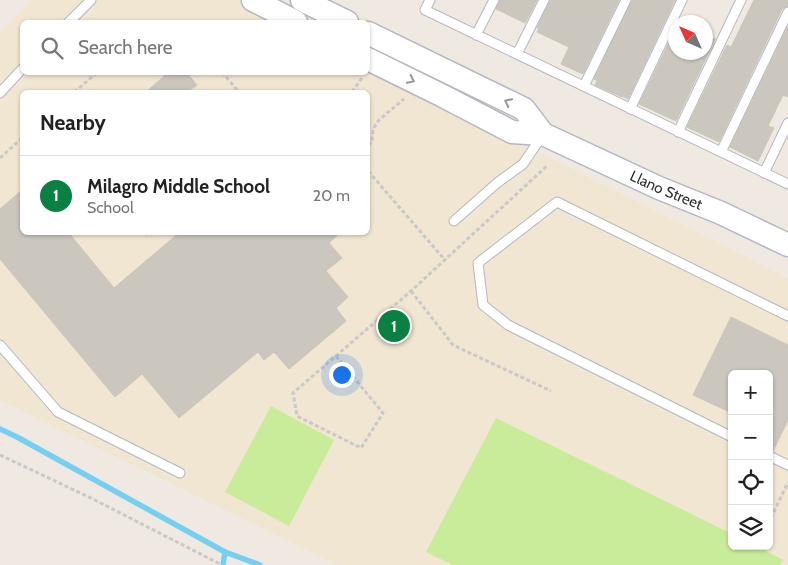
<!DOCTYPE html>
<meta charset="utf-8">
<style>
body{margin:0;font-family:Cabin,sans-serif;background:#f2f2f2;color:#222}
.controls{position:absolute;right:15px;bottom:15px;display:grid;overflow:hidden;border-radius:8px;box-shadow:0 1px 4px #0004}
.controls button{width:45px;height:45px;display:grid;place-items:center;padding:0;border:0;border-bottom:1px solid #e0e0e0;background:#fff;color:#222;font:25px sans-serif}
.compass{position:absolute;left:668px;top:15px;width:45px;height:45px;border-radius:50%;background:#fff;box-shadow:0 1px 4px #0004;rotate:315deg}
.you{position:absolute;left:341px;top:374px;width:18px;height:18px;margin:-12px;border:4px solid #fff;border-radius:50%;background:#1a73e8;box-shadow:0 0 0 8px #1a73e833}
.badge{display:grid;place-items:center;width:32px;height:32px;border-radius:50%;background:#0b8043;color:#fff;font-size:16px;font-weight:700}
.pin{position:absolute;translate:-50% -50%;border:2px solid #fff;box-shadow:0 1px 5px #0006}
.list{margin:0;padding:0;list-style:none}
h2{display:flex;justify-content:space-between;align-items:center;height:65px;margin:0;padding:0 20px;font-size:21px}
h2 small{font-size:16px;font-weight:400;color:#767676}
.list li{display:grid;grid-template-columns:32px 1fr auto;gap:15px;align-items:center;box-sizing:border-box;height:80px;padding:0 20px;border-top:1px solid #e0e0e0}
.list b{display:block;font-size:19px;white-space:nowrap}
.list p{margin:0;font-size:16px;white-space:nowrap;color:#767676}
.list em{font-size:16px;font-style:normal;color:#767676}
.icon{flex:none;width:28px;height:28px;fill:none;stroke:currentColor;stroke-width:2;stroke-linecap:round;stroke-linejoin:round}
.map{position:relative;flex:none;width:788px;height:565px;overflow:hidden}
.search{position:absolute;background:#fff;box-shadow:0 1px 4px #0004;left:20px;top:20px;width:350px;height:55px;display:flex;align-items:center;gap:12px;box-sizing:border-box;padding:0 18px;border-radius:8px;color:#767676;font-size:19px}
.panel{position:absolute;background:#fff;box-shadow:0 1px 4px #0004;left:20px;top:90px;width:350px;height:145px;border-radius:8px}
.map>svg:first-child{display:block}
.education{fill:#f0e6d1;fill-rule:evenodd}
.pitch{fill:#c9ec9a}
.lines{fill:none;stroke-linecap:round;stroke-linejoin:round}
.stream{stroke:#75cff0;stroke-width:5.5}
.building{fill:#cbc7bf;stroke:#cbc5ba}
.service-casing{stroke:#b4b7c1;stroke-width:11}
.tertiary-casing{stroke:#b4b7c1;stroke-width:25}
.path{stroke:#c9c9c9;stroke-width:3;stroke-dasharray:4 2.5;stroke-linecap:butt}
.service{stroke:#fff;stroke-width:9}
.tertiary{stroke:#fff;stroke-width:22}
.oneway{stroke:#969696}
.labels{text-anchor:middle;stroke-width:4;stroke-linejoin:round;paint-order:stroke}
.street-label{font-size:15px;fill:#2e2e2e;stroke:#fff}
</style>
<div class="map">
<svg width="788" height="565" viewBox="0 0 788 565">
<rect width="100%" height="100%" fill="#efe9e1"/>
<path class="education" d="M 33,0 L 237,0 L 282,22 L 22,22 L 22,72 L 368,72 L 368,66 L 788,278 L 788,565 L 338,565 L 0,400 L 0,32 ZM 22,92 L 368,92 L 368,232 L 22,232 ZM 732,374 L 769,374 L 769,546 L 732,546 Z"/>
<g class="pitch">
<path d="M 271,406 L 334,440 L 289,526 L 225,492 Z"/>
<path d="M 496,418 L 732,534 L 732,546 L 756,546 L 783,560 L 780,565 L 453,565 L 426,552 Z"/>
</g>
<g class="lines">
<g class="stream">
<path d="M 0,429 L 17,437 L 225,552 L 223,565"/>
<path d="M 225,552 L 260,565"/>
</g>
</g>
<g class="building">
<path d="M 500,0 L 537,0 L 525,23 L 496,9 Z"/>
<path d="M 550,0 L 619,0 L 583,74 L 561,64 L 569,47 L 537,32 L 539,29 L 537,28 Z"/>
<path d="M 632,0 L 675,0 L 628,99 L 622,96 L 622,97 L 595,85 L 597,81 L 594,79 Z"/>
<path d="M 754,0 L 788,0 L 788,6 L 785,7 L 782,9 L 719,142 L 687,127 L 727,45 L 731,47 Z"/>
<path d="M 788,26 L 788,97 L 783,95 L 768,126 L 774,128 L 758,161 L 730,147 Z"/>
<path d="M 676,28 L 676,52 L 706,52 L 706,34 L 715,39 L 676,121 L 639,104 Z"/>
<path d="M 169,72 L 186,72 L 197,85 L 187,92 L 146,92 Z"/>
<path d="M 22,190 L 22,232 L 68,232 L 114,288 L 180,232 L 341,232 L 329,243 L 342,258 L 326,271 L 348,297 L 336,308 L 346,321 L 289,369 L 274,352 L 264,360 L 258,352 L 179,418 L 142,374 L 115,397 L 0,259 L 0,209 Z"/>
<path d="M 731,317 L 788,345 L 788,420 L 773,451 L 769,450 L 769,374 L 732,374 L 732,413 L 693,395 Z"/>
</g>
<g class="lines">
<g class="service-casing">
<g id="service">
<path d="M 430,0 L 425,10 L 788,184"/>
<path d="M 69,22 L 91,0"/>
<path d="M 476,35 L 494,0"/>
<path d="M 517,54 L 544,0"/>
<path d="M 584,86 L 626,0"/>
<path d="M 0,93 L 22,69"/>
<path d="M 630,109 L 682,0"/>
<path d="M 678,132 L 741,0"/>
<path d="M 721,152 L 788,12"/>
<path d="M 764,173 L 788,123"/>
<path d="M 454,221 L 497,183 L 523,164 L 542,136"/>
<path d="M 0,345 L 58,412 L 180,473"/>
<path d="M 732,437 L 508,325 L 483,305 L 478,263 L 557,202 L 788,316"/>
<path d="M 769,456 L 788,465"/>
</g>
</g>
<g class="tertiary-casing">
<g id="tertiary">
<path d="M 253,0 L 296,22"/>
<path d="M 302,0 L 347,22"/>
<path d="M 368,33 L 524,109 L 543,134"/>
<path id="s1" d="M 368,59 L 441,95 L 512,132 L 543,134 L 659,188 L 721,213 L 788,245"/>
</g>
</g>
<g class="path">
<path d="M 222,72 L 239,92"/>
<path d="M 74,92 L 98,72"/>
<path d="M 352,92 L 362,78"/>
<path d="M 368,145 L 372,142 L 373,129 L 379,120 L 404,99"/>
<path d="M 0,158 L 22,138"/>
<path d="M 368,171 L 445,260"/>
<path d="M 145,232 L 149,237"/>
<path d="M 411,291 L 453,345 L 551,391"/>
<path d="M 336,356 L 383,413 L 361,448 L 297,416 L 293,393 L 411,291 L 548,165"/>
<path d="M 0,455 L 91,498 L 222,565"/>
<path d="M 771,518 L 788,482"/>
</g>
<use href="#service" class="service"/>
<use href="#tertiary" class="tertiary"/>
</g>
<defs><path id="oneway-chevron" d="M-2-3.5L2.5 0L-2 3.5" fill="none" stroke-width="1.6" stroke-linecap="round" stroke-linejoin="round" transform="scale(1.25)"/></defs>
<g class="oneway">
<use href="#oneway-chevron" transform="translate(411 80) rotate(26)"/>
<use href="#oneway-chevron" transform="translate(508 102) rotate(-154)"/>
</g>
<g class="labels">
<g class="street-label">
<text dy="5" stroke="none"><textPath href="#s1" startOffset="328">Llano Street</textPath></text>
</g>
</g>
</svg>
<div class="controls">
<button>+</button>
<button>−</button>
<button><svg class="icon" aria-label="locate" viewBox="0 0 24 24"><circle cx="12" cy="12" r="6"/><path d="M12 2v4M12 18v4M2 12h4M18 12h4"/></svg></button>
<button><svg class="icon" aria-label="layers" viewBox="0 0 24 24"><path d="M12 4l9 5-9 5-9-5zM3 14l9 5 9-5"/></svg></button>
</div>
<svg class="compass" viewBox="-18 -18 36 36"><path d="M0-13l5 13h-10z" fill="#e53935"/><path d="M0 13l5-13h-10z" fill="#767676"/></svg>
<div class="you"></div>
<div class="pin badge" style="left:394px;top:326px">1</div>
<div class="search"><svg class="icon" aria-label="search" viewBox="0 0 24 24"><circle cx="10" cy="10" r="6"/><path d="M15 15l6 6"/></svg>Search here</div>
<section class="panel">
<h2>Nearby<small></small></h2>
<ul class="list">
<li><span class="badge">1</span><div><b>Milagro Middle School</b><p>School</p></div><em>20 m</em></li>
</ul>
</section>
</div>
